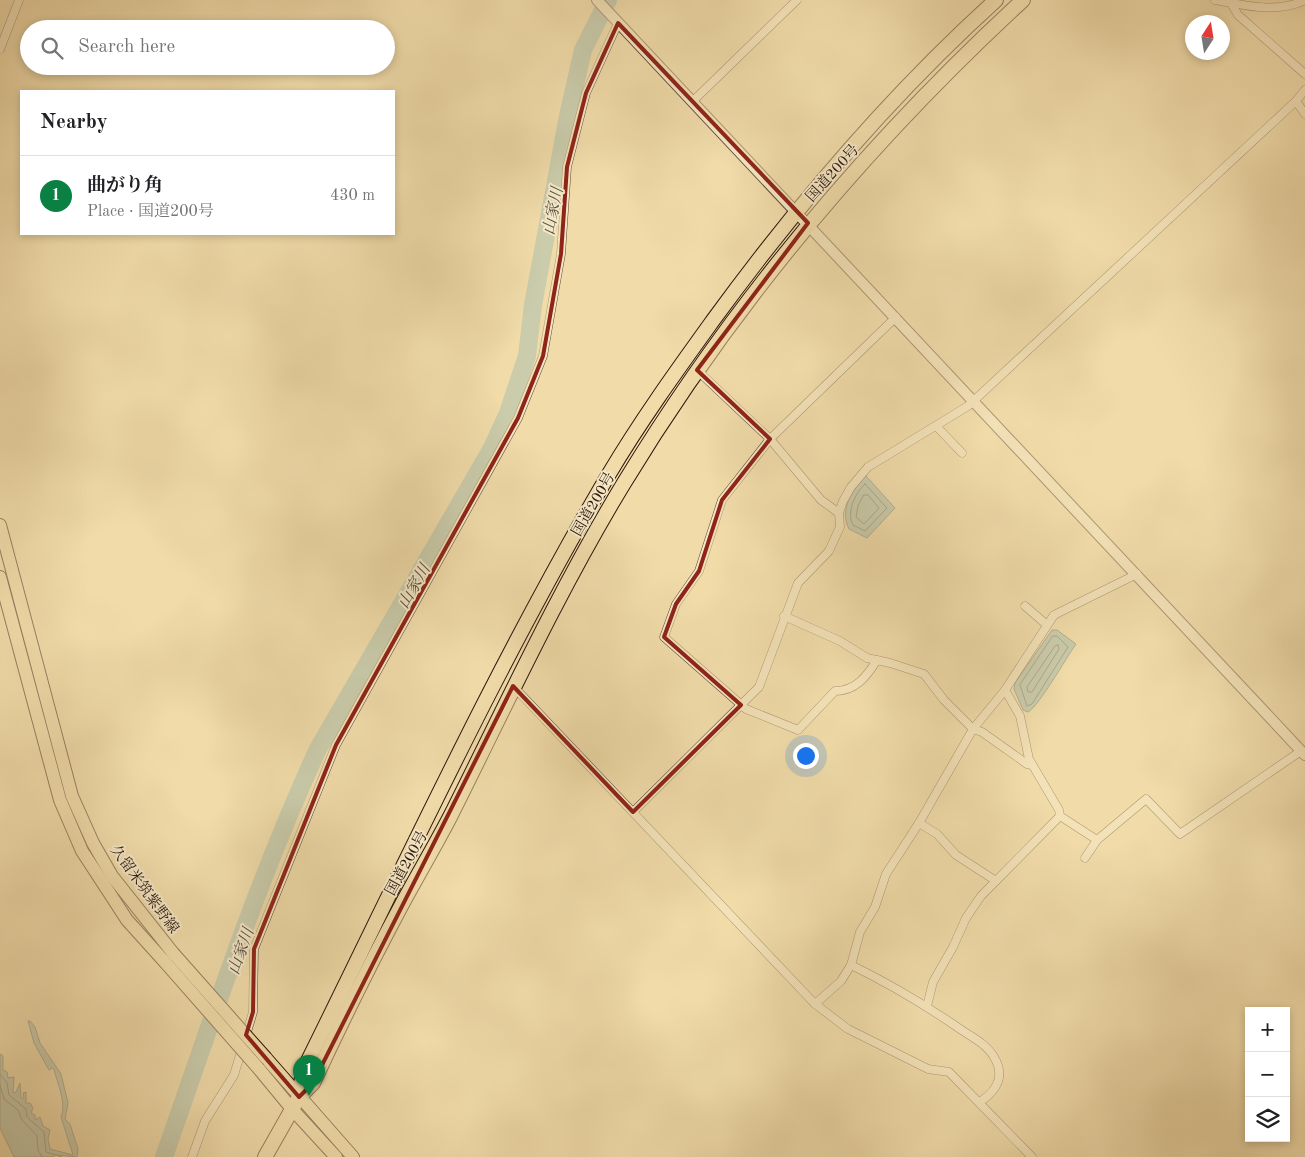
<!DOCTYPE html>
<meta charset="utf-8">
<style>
body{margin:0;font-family:"Old Standard TT","Noto Serif JP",serif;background:#f2f2f2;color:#202124}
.controls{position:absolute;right:15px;bottom:15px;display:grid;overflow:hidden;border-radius:0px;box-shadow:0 2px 8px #0003}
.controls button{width:45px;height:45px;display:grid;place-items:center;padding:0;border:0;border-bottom:1px solid #e0e0e0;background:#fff;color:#202124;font:25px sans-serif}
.compass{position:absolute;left:1185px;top:15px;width:45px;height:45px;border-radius:50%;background:#fff;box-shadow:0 2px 8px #0003;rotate:12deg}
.you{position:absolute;left:805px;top:755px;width:18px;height:18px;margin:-12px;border:4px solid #fff;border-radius:50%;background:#1a73e8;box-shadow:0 0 0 8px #1a73e833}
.badge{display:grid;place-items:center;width:32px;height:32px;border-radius:50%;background:#0b8043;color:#fff;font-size:16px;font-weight:700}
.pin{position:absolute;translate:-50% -41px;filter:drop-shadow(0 1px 2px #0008)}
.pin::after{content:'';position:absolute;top:26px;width:18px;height:15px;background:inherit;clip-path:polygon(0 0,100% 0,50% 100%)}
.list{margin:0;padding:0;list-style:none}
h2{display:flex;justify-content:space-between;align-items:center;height:65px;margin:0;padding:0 20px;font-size:21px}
h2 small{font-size:16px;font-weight:400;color:#757577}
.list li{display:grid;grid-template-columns:32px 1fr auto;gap:15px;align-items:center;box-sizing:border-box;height:80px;padding:0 20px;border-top:1px solid #e0e0e0}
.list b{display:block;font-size:19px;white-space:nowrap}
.list p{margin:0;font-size:16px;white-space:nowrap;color:#757577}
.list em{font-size:16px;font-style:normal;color:#757577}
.icon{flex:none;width:28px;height:28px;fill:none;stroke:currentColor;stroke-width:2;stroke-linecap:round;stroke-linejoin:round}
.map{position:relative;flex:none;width:1305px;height:1157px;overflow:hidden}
.search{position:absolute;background:#fff;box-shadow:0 2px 8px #0003;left:20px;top:20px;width:375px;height:55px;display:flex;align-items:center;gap:12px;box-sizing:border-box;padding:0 18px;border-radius:28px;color:#757577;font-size:19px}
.panel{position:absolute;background:#fff;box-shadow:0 2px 8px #0003;left:20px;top:90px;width:375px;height:145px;border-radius:0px}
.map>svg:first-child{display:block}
.water{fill:#9bbab0;stroke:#6f786e}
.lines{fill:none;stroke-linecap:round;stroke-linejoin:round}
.shore{stroke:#64685e;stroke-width:1}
.river{stroke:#9bbab0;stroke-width:18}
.minor-casing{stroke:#5d4633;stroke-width:9}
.tertiary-casing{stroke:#5d4633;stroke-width:12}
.primary-casing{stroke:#2c150c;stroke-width:14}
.trunk-casing{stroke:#2c150c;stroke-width:16}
.minor{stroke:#f5e8c7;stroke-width:8}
.tertiary{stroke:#f5e8c7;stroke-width:10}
.primary{stroke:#f0dba9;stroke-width:12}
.trunk{stroke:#f0dba9;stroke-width:14}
.primary-bridge-casing{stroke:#2c150c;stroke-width:14;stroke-linecap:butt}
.primary-bridge{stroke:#f0dba9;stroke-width:12}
.marked{fill:none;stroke:#8f2418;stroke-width:4;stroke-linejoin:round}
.labels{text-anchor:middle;stroke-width:4;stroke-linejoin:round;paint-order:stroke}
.street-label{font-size:15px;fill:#2c150c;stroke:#f5e8c7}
.water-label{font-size:16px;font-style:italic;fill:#534f45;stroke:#f5e8c7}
</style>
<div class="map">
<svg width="1305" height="1157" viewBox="0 0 1305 1157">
<rect width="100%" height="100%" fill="#f0dba9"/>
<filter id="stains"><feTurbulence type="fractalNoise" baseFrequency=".004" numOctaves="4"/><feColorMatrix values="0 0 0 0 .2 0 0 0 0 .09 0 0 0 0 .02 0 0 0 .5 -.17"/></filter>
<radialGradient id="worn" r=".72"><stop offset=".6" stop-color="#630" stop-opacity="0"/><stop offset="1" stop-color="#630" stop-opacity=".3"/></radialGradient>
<g class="water">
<path d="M 866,476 L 895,508 L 867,538 L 849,529 C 839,510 852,490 866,476 Z"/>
<path d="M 1052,630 L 1057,630 L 1076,644 C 1066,658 1039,706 1028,712 L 1023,710 L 1014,689 L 1015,683 Z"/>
<path d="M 28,1021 L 30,1021 L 35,1027 L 40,1043 L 61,1074 L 68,1103 L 65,1119 L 70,1124 L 78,1149 L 77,1157 L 56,1155 L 53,1157 L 14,1157 L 0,1128 L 0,1054 L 3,1056 L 3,1070 L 7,1072 L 8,1078 L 14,1077 L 13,1093 L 16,1092 L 20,1083 L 21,1098 L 24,1098 L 23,1093 L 26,1092 L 26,1103 L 30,1103 L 33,1108 L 31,1113 L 35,1115 L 35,1120 L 40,1117 L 43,1126 L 50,1130 L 48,1139 L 50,1149 L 73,1155 L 61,1117 C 67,1103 57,1083 54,1069 L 52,1068 L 49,1070 L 34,1043 Z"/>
</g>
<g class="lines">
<g class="shore">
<path d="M 865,484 L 887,508 L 865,531 L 853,525 C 846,513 855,493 865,484 Z"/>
<path d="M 864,495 L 868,495 L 879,508 L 864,524 L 856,517 L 858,506 Z"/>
<path d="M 1053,636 L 1057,636 L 1068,647 L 1032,704 L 1027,706 L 1020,685 Z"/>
<path d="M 1058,645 L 1059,649 L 1032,692 L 1028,692 L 1027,687 L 1055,646 Z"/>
<path d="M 0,1074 L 7,1083 L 9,1095 L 26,1109 L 27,1117 L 44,1132 L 46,1152 L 62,1157"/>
<path d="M 0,1085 L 4,1099 L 18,1110 L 22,1120 L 37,1136 L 38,1150 L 42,1157"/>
</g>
<path class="river" d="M 164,1157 C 212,1020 257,881 318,749 L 492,448 L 508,413 L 527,356 L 533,305 L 568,116 L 583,50 L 608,0"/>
<g class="minor-casing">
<g id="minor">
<path d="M 1215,0 C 1244,5 1277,14 1305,0"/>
<path d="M 1231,3 L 1238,15 L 1305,74"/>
<path d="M 0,49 L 19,0"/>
<path d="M 693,101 L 797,0"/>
<path d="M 1296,101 L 1305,114"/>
<path d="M 697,370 L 770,439 L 821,500 L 839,513"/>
<path d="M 936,426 L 962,453"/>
<path d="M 1025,606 L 1047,625"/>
<path d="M 784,616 L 840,641 L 867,658 L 890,663 L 924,674 L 944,700 L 973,729 L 982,732 L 1027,764 L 1032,765"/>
<path d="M 877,660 C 867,676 856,691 835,691 L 798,730 L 746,709 L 664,637 L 676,604 L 699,571 L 722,500 L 770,439 L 896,317"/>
<path d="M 513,686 L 815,1004 L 848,1029 L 928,1069 L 949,1072 L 1032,1157"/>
<path d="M 1005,690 L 1020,716 L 1029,759 L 1059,810 L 1060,816 L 1097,840 L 1146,799 L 1180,834 L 1301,751"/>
<path d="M 633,812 L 759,687 L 798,583 L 829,551 L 840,527 L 839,513 L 843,501 L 851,487 L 868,467 L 968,406 L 1296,101 L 1305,90"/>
<path d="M 919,823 L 937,834 L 956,855 L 996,881"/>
<path d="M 1085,858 L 1097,840"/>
<path d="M 851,965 C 890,984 927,1006 963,1031 C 974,1038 987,1045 994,1057 C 1006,1077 996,1091 980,1102"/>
<path d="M 815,1004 L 841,981 L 851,965 L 860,932 L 875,907 L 886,874 L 919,823 L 973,729 L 1005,690 L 1054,615 L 1137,574"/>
<path d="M 927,1006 L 933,982 L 953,947 L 966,918 L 981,896 L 1060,816"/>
<path d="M 192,1157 L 205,1121 L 234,1075 L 253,1012 L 254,949 L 336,745 L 518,418 L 543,356 L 561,254 L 567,167 L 586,93 L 618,23"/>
</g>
</g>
<g class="tertiary-casing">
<path id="tertiary" d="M 597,0 L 1305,755"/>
</g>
<g class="primary-casing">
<g id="primary">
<path d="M 0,525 L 72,796 L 93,843 L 112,876 L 173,953"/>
<path d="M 0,577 L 60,800 L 82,851 L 127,920 L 164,961"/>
<path d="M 266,1058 L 353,1157"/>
<path d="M 259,1069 L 292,1109 L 336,1157"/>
</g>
</g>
<g class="trunk-casing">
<g id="trunk">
<path d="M 299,1097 L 303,1071 C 402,871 496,666 609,474 C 641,420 678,369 714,319 C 798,204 891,95 996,0"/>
<path d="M 265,1157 L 299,1097 L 313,1083 C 341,1023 370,964 401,906 C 417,876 435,846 451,815 C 507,703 559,590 624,483 C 733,304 869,142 1023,0"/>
</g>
</g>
<use href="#minor" class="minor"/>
<use href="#tertiary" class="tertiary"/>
<use href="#primary" class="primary"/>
<use href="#trunk" class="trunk"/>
<g class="primary-bridge-casing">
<g id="primary-bridge">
<path d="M 173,953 L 266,1058"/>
<path d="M 164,961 L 259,1069"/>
</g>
</g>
<use href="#primary-bridge" class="primary-bridge"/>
</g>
<path d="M0 0H1305V1157H0ZM 618,23 L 808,223 L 697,370 L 770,439 L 722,500 L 699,571 L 676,604 L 664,637 L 741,705 L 633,812 L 513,686 L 313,1083 L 299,1097 L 246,1035 L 253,1012 L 254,949 L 336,745 L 518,418 L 543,356 L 561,254 L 567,167 L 586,93 Z" fill="#f0dba9" fill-opacity=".55" fill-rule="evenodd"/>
<path class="marked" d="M 618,23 L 808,223 L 697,370 L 770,439 L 722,500 L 699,571 L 676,604 L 664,637 L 741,705 L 633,812 L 513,686 L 313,1083 L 299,1097 L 246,1035 L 253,1012 L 254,949 L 336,745 L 518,418 L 543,356 L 561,254 L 567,167 L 586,93 Z"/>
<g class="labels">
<g class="street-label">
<text transform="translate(832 173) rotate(-48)" y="5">国道200号</text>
<text transform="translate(593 504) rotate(-60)" y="5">国道200号</text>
<text transform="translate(406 863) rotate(-61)" y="5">国道200号</text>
<text transform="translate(145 889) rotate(54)" y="5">久留米筑紫野線</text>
</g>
<g class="water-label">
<text transform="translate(552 211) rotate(-79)" y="6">山家川</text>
<text transform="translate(413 586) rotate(-60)" y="6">山家川</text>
<text transform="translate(240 951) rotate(-70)" y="6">山家川</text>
</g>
</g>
<rect width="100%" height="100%" filter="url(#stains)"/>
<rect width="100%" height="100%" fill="url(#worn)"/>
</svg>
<div class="controls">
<button>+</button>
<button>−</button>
<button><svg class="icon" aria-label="layers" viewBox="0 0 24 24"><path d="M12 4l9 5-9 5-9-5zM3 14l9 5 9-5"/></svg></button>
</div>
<svg class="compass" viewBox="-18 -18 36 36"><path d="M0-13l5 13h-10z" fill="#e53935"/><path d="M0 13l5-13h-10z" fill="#757577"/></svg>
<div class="you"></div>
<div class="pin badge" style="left:309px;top:1096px">1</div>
<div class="search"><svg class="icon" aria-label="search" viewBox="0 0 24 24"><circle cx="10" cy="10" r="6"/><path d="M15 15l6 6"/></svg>Search here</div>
<section class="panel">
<h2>Nearby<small></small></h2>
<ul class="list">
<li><span class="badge">1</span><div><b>曲がり角</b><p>Place · 国道200号</p></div><em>430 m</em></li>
</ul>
</section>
</div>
